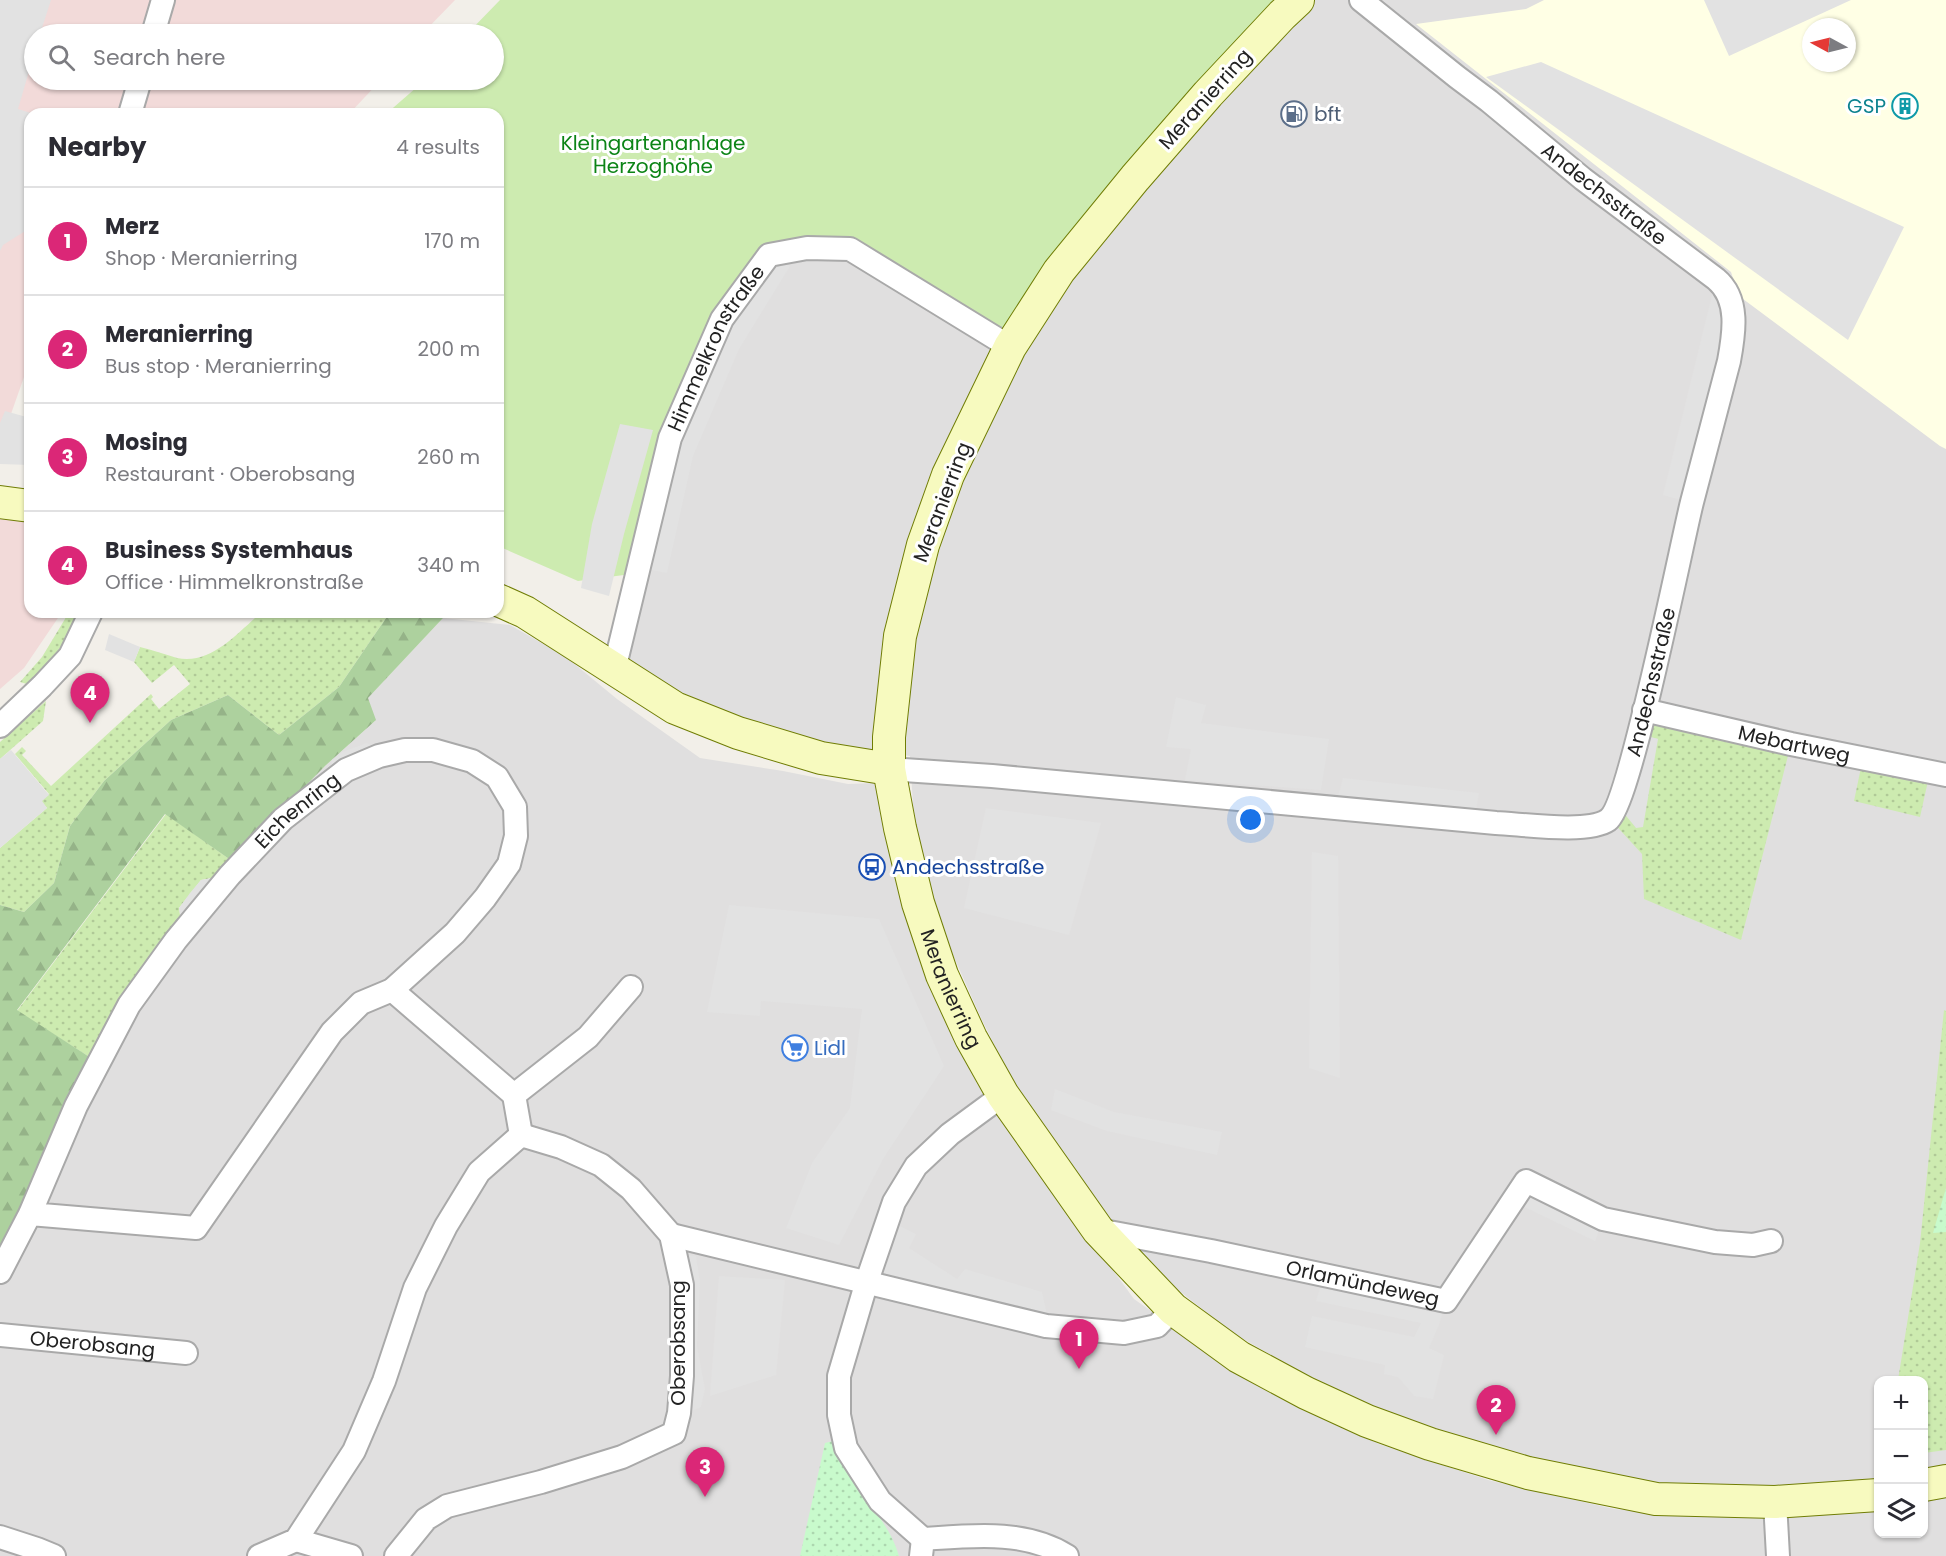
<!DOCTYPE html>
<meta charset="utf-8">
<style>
body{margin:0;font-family:Poppins,sans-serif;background:#f2f2f3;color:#2b2b33}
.controls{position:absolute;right:18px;bottom:18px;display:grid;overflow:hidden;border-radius:12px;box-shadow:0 2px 4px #0004}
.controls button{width:54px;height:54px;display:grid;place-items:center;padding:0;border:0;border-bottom:2px solid #e1e1e2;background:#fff;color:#2b2b33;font:30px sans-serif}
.compass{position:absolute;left:1802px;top:18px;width:54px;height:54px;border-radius:50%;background:#fff;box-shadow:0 2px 4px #0004;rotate:277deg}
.you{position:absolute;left:1251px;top:820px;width:21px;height:21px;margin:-15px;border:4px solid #fff;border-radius:50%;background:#1a73e8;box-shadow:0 0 0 9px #1a73e833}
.badge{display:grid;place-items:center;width:39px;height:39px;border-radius:50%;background:#db2777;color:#fff;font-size:20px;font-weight:700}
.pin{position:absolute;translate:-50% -50px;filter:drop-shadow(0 2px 3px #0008)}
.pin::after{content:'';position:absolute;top:32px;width:21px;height:18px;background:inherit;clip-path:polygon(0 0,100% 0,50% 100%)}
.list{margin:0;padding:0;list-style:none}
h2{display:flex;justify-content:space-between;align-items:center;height:78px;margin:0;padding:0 24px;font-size:26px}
h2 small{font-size:20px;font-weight:400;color:#7c7c81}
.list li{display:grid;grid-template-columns:39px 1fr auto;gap:18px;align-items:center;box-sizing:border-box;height:108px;padding:0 24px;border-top:2px solid #e1e1e2}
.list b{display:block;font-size:22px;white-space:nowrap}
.list p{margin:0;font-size:20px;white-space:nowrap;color:#7c7c81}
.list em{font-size:20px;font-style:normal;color:#7c7c81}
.icon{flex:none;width:33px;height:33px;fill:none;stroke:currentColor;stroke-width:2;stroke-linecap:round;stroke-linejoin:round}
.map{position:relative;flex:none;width:1946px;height:1556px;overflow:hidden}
.search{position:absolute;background:#fff;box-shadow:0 2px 4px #0004;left:24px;top:24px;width:480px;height:66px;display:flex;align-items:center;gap:15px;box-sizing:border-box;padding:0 21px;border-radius:33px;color:#7c7c81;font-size:22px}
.panel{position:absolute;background:#fff;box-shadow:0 2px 4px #0004;left:24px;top:108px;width:480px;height:510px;border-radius:18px}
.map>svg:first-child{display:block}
.residential{fill:#e0dfdf;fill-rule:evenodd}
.commercial{fill:#f2dad9}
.education{fill:#ffffe5;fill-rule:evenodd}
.grass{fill:url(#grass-dots)}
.forest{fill:url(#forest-firs)}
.park{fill:url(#park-dots)}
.garden{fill:#cdebb0}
.parking{fill:#e2e2e2}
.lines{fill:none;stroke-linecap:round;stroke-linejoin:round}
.street-casing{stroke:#a9a9a9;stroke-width:26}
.secondary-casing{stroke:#707d05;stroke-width:34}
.street{stroke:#fff;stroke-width:22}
.secondary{stroke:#f7fabf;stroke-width:32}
.labels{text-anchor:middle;stroke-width:6;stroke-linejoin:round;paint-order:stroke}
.street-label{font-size:20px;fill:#222;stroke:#fff}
.culture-label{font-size:20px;fill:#0d838f;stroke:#fff;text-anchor:end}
.service-label{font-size:20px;fill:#4e5e75;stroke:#fff;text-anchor:start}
.park-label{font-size:20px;fill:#0c8416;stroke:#fff}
.transit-label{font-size:20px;fill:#164399;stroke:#fff;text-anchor:start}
.shop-label{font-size:20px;fill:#366cbe;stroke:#fff;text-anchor:start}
</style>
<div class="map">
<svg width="1946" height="1556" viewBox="0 0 1946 1556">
<defs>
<pattern id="grass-dots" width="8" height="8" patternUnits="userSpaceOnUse" patternTransform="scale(1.5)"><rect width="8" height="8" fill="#cdebb0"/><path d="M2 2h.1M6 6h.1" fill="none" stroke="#b0c997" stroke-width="1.8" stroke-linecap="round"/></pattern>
<pattern id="forest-firs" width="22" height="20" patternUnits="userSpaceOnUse" patternTransform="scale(1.5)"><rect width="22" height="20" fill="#add19e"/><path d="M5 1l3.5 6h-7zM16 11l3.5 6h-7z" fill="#95b388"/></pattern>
<pattern id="park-dots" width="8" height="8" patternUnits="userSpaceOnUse" patternTransform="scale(1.5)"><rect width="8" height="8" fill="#c8facc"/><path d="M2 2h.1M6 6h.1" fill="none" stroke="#acd6af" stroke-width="1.8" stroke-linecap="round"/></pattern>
</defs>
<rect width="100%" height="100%" fill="#f2efe9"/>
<g class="residential">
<path d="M 1264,0 L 1946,0 L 1946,1467 L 1924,1470 L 1924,1380 L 1878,1380 L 1878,1477 L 1813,1487 L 1654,1484 L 1561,1467 L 1460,1440 L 1341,1395 L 1233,1333 L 1146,1265 L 1025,1106 L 982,1020 L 932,908 L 914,821 L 910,756 L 810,741 L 690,701 L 605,647 L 639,573 L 769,255 ZM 1811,27 L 1847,27 L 1847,63 L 1811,63 Z"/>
<path d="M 443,618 L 510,625 L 566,657 L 617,699 L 700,758 L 783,771 L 848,784 L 875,783 L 897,857 L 919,955 L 944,1007 L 977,1084 L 1134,1299 L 1226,1364 L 1293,1404 L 1379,1444 L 1488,1480 L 1614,1509 L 1672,1515 L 1878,1506 L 1878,1534 L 1924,1534 L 1924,1499 L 1946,1495 L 1946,1556 L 0,1556 L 0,1258 L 113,1021 L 111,1009 L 232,861 L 325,766 L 375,721 L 368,698 Z"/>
</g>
<g class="commercial">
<path d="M 0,0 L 455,0 L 422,34 L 34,34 L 34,80 L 381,80 L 349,114 L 30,114 L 30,360 L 0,445 Z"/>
<path d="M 0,486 L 4,509 L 30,527 L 30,612 L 62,612 L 24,668 L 0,689 Z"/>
</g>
<path class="education" d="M 1544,0 L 1946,0 L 1946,449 L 1940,446 L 1739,296 L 1731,272 L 1416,24 L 1526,9 ZM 1811,27 L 1847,27 L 1847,63 L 1811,63 Z"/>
<g class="grass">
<path d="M 67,612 L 77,612 C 69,640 49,664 30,685 L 20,682 L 42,657 L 65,619 Z"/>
<path d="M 251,612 L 390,612 L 339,687 L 279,735 L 228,695 L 171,720 L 104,781 L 70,826 L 54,883 L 24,912 L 0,905 L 0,848 L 47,808 L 41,801 L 49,794 L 15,754 L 22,747 L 26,751 L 22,755 L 51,786 L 151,694 L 153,697 L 151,699 L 159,709 L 190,684 L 174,665 L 152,683 L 134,662 L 140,647 C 153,650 164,654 177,658 C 208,665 234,637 255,618 Z"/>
<path d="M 46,701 L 43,721 L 0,759 L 0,742 Z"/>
<path d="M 1644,710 L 1791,744 L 1741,940 L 1644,899 L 1642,854 L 1610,819 L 1658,739 L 1638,734 Z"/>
<path d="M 1863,758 L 1930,772 L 1920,817 L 1854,801 Z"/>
<path d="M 166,814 L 232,861 L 217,877 L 201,880 L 179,908 L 181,921 L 113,1021 L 91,1058 L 17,1011 Z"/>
<path d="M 1944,1010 L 1946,1011 L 1946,1450 L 1924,1453 L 1924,1380 L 1898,1380 L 1920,1243 Z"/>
</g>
<path class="forest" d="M 390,612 L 444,612 L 443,618 L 368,698 L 376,720 L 325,766 L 232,861 L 165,814 L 17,1010 L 91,1058 L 0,1258 L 0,905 L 24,912 L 54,883 L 70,826 L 104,781 L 171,720 L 228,695 L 279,735 L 339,687 Z"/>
<g class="park">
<path d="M 1946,1188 L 1946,1232 L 1933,1233 Z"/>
<path d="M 833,1441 C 841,1455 848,1469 856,1483 C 871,1507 891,1528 899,1556 L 800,1556 L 825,1443 Z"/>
</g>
<path class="garden" d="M 500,0 L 1298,0 L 1010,347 L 850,249 L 769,255 L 639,573 L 578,581 L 498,546 L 498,114 L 386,114 L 425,80 L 494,80 L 494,34 L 467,34 Z"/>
<g class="parking">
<path d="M 0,0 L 51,0 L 40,34 L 34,34 L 34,54 L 18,109 L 34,114 L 30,114 L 30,228 L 3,245 L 0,251 Z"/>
<path d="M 1704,0 L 1851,0 L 1729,56 Z"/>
<path d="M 1541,62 L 1904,227 L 1848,340 L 1486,77 Z"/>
<path d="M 779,258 L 790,266 L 739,349 L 693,456 L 667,573 L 645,569 L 676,441 L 720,340 Z"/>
<path d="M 1716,279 L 1731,302 L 1692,503 L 1663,495 Z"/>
<path d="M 5,411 L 30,418 L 30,465 L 0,464 L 0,423 Z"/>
<path d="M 620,424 L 653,430 L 624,534 L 609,596 L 581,588 L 592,524 Z"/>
<path d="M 109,634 L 140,647 L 134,662 L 105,650 Z"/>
<path d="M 1176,697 L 1206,705 L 1201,723 L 1329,739 L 1321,790 L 1185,780 L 1191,749 L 1166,747 Z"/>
<path d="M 1638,734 L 1658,739 L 1643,827 L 1636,828 L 1618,806 Z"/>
<path d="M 367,743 L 379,749 L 331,771 L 332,760 L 342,752 Z"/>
<path d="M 11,750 L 49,795 L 42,801 L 47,808 L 0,848 L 0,759 Z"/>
<path d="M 1343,778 L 1479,793 L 1474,821 L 1335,808 Z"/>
<path d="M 986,808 L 1101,823 L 1069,935 L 964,908 Z"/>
<path d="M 1312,852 L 1338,856 L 1340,1078 L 1309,1068 Z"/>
<path d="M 217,877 L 181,921 L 179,908 L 190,893 L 201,880 Z"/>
<path d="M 729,905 L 879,919 L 944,1066 L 883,1159 L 839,1245 L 786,1228 L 812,1163 L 850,1108 L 862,1009 L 761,1001 L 760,1016 L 707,1012 Z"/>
<path d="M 1055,1089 L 1114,1112 L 1222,1132 L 1217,1155 L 1107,1131 L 1051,1110 Z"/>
<path d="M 1526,1181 L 1600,1228 L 1595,1241 L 1512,1201 Z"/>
<path d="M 894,1223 L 916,1234 L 909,1248 L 957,1279 L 965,1269 L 1042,1292 L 1048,1319 L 877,1276 Z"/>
<path d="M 677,1254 L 696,1256 L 700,1282 L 697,1346 L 705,1389 L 701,1407 L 684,1414 Z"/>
<path d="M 1324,1275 L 1446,1301 L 1439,1325 L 1429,1348 L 1444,1355 L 1433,1399 L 1414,1396 L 1398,1377 L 1384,1374 L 1385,1365 L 1305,1347 L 1312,1316 L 1414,1337 L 1421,1323 L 1316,1301 Z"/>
<path d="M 719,1276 L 785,1280 L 776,1375 L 710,1396 Z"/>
</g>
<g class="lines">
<g class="street-casing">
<g id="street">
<path d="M 153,34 L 163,0"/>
<path d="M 130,114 L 140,80"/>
<path id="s1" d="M 614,670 L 670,438 L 722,319 L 769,255 L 807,248 L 850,249 L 1010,347"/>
<path id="s2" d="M 1644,710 L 1791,744 L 1946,775"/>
<path d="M 0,726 L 42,686 L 70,656 L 91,612"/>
<path id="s3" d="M 889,769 L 992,776 L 1496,823 C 1522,824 1588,834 1608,820 C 1630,804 1681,546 1692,502 C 1704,455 1717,408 1729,361 C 1734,334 1740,299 1716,279 L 1583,179 L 1489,101 L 1457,77 L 1361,0"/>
<path d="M 392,990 L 514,1095"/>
<path d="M 514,1095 L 588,1037 L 631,987"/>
<path d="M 514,1095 L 521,1135"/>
<path id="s4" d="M 1098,1230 L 1211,1251 L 1446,1301 L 1526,1181 L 1603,1219 L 1715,1242 L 1753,1245 L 1771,1241"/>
<path d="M 671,1235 L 1046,1326 L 1124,1333 L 1157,1326 L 1173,1309"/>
<path id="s5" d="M 0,1272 L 30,1214 L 76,1106 L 129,1005 L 176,940 L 230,875 L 283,819 L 346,770 L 379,756 L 405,750 L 433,750 L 472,761 L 497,777 L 515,807 L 516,836 L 509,864 L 485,898 L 455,933 L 392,990 L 361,1003 L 332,1032 L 196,1228 L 30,1214"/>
<path id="s6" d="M 0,1335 L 186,1353"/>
<path d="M 1775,1502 L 1778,1556"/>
<path d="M 0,1537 L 37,1549 L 54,1556"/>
<path d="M 923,1539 L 880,1501 L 846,1448 L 839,1415 L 839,1376 L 867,1281 L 894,1202 L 916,1166 L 950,1134 L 1003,1095"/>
<path d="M 296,1540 L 351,1556"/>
<path d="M 259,1556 L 296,1540 L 354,1451 L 384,1381 L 415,1288 L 446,1226 L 479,1172 L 521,1135 L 561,1147 L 601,1165 L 631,1189 L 671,1235 L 682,1285 L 682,1376 L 679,1413 L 674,1433 L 622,1457 L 541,1482 L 447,1506 L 426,1519 L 396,1556"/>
<path d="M 921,1556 L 923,1539 C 969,1536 1025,1529 1067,1556"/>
</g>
</g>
<g class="secondary-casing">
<g id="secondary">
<path id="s7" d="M 1298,0 L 1282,15 L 1208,94 L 1135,178 L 1059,271 L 1010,347 L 948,475 L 923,545 L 900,636 L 889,737 L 889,769 L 900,828 L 918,903 L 942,975 L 971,1038 L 1003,1095 L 1098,1230 L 1173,1309 L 1239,1357 L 1306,1393 L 1367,1421 L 1430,1444 L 1528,1473 L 1656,1499 L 1775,1502 L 1878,1495"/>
<path d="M 0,502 L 30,506"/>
<path d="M 498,600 L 525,612 L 675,708 L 738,733 L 821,758 L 889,769"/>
<path d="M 1924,1485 L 1946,1481"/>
</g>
</g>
<use href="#street" class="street"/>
<use href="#secondary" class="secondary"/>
</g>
<defs>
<g id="building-ring" transform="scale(1.35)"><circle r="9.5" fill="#fff" stroke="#0f9aa8" stroke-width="1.5"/><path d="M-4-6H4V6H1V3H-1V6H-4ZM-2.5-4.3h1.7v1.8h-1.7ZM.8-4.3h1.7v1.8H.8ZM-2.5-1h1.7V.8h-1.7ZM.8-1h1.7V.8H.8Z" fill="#0f9aa8"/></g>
<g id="fuel-ring" transform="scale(1.35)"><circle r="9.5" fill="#fff" stroke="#5c6f8a" stroke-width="1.5"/><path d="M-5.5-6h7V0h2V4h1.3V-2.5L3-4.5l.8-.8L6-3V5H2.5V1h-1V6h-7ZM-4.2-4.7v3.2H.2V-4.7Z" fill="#5c6f8a"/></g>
<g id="bus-ring" transform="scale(1.35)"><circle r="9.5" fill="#fff" stroke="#1a4fb4" stroke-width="1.5"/><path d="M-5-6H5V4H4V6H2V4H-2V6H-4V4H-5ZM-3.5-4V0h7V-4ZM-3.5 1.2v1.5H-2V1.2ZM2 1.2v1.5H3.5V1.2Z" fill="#1a4fb4"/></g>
<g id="supermarket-ring" transform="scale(1.35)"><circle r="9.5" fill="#fff" stroke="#3f7fe0" stroke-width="1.5"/><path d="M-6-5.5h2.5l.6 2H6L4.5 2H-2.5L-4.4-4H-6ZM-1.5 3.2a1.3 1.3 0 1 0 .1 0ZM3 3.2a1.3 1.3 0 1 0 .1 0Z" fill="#3f7fe0"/></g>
</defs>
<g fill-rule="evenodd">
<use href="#building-ring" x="1905" y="106"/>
<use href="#fuel-ring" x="1294" y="114"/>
<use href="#bus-ring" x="872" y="867"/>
<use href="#supermarket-ring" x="795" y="1048"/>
</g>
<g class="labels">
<g class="street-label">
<text transform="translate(1205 99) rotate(-48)" y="7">Meranierring</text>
<text transform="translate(1604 194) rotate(38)" y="7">Andechsstraße</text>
<text dy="7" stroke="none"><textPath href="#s1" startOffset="340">Himmelkronstraße</textPath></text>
<text transform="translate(942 502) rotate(-69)" y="7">Meranierring</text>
<text dy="7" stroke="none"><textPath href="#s3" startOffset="868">Andechsstraße</textPath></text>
<text dy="7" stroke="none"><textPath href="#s2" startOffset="154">Mebartweg</textPath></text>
<text dy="7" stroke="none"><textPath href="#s5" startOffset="555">Eichenring</textPath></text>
<text dy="7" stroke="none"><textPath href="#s7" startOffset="1125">Meranierring</textPath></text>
<text dy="7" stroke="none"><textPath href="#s4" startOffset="270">Orlamündeweg</textPath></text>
<text transform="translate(678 1343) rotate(-90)" y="7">Oberobsang</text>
<text dy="7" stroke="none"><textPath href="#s6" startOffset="93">Oberobsang</textPath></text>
</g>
<g class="culture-label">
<text x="1886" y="113">GSP</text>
</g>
<g class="service-label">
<text x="1314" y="121">bft</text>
</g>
<g class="park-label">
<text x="653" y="150">Kleingartenanlage<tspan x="653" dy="23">Herzoghöhe</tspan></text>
</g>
<g class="transit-label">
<text x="892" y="874">Andechsstraße</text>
</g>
<g class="shop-label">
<text x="814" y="1055">Lidl</text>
</g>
</g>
</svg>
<div class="controls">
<button>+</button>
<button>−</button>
<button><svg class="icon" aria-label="layers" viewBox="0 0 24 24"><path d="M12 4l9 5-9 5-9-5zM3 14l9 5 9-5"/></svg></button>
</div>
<svg class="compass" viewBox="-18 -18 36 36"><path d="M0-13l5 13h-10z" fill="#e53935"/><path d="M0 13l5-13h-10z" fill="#7c7c81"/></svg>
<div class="you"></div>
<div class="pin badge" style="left:1079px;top:1369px">1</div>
<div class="pin badge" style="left:1496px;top:1435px">2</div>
<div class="pin badge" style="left:705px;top:1497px">3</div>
<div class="pin badge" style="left:90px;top:723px">4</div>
<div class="search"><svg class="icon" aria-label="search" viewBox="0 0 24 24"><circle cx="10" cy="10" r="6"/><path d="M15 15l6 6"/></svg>Search here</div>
<section class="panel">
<h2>Nearby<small>4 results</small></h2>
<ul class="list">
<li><span class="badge">1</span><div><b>Merz</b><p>Shop · Meranierring</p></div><em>170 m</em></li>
<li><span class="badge">2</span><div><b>Meranierring</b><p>Bus stop · Meranierring</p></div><em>200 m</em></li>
<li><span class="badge">3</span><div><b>Mosing</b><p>Restaurant · Oberobsang</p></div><em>260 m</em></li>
<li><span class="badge">4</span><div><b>Business Systemhaus</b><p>Office · Himmelkronstraße</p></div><em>340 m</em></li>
</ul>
</section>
</div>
